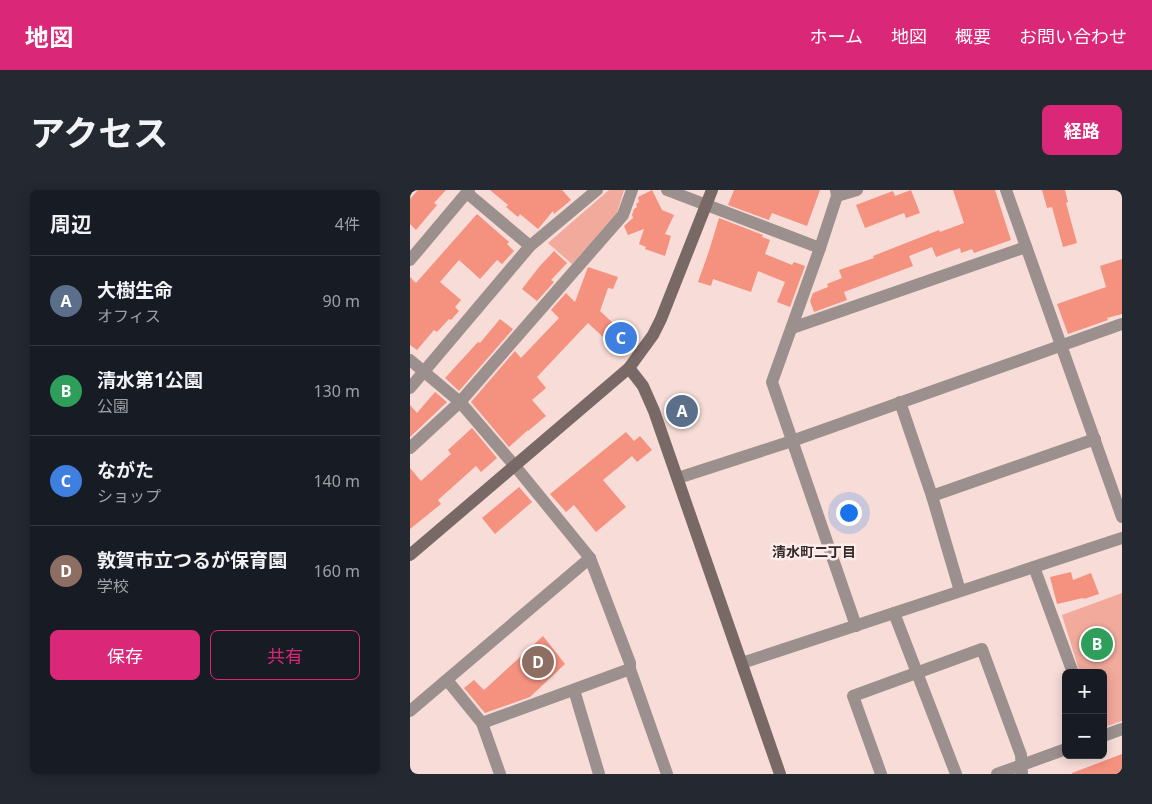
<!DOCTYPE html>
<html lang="ja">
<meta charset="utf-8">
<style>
body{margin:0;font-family:"Noto Sans","Noto Sans JP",sans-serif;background:#242831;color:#f1f3f6}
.controls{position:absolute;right:15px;bottom:15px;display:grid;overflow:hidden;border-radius:8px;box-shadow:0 2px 12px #0003}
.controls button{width:45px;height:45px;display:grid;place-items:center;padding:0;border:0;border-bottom:1px solid #363941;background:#171b24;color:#f1f3f6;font:25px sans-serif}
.you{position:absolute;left:438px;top:322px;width:18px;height:18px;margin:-12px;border:4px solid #fff;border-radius:50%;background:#1a73e8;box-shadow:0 0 0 8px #1a73e833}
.badge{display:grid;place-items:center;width:32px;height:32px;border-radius:50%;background:#db2777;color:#fff;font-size:16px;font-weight:700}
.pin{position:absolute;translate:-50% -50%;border:2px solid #fff;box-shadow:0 1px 5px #0006}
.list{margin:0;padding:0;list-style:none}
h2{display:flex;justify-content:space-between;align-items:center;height:65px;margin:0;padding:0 20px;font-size:21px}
h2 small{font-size:16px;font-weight:400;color:#9ea1a6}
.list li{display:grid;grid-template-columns:32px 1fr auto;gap:15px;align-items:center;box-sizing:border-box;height:90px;padding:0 20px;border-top:1px solid #363941}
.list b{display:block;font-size:19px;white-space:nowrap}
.list p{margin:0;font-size:16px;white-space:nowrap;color:#9ea1a6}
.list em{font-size:16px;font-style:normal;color:#9ea1a6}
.actions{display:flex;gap:10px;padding:15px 20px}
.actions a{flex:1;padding:11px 0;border:1px solid #db2777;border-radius:8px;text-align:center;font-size:18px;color:#db2777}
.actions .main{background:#db2777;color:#fff}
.map{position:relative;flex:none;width:712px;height:584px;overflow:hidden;border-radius:8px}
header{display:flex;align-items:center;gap:30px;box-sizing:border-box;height:70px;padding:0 25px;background:#db2777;color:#fff}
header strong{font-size:24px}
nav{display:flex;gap:28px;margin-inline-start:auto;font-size:18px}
.intro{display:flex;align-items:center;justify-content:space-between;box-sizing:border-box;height:120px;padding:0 30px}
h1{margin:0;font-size:35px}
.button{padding:12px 22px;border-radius:8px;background:#db2777;color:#fff;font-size:18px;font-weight:700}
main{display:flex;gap:30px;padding:0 30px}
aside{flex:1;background:#171b24;border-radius:8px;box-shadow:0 2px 12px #0003}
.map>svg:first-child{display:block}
.green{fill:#f1aa9c}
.building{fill:#f4917f}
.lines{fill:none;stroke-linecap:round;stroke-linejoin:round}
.street{stroke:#9c908e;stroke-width:12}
.secondary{stroke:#796966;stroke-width:12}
.labels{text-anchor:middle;stroke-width:5;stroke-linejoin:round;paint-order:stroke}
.neighbourhood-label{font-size:14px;font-weight:bold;fill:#352b29;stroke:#fdece9}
</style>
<header>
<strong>地図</strong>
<nav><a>ホーム</a><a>地図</a><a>概要</a><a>お問い合わせ</a></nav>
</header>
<div class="intro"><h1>アクセス</h1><a class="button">経路</a></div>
<main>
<aside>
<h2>周辺<small>4件</small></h2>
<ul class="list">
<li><span class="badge" style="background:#5c6f8a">A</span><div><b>大樹生命</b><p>オフィス</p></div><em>90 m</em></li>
<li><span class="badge" style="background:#2e9e5b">B</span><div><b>清水第1公園</b><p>公園</p></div><em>130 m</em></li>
<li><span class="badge" style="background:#3f7fe0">C</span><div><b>ながた</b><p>ショップ</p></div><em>140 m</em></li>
<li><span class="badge" style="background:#8d6e63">D</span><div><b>敦賀市立つるが保育園</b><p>学校</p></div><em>160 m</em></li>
</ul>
<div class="actions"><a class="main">保存</a><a>共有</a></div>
</aside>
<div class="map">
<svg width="712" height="584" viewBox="0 0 712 584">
<rect width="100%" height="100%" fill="#f7dcd7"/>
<g class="green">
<path d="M 199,0 L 214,0 L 207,23 L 162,74 L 138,53 Z"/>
<path d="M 712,403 L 712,531 L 694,537 L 693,483 L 670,483 L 652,425 Z"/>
</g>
<g class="building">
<path d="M 8,0 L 36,0 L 24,13 L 27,15 L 6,40 L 0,34 L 0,9 Z"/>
<path d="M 80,0 L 152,0 L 161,10 L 144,24 L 143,21 L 128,39 L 110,24 L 108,27 L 96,17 L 98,15 Z"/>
<path d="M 242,0 L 252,20 L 264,25 L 255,44 L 261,46 L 255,66 L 235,59 L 236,57 L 229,54 L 234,39 L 218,45 L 214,36 L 223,28 L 222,25 L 224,19 L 227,17 L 226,14 L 229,12 L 228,7 Z"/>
<path d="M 324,0 L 410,0 L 397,36 L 362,23 L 359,30 L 318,15 Z"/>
<path d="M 501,0 L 510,23 L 496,28 L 494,23 L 455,38 L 446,15 L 483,1 L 485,6 Z"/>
<path d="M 543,0 L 585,0 L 601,50 L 564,63 L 562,59 L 551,63 L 550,58 L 526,67 L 522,57 L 499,66 L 503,76 L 434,102 L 437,110 L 404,122 L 400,111 L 403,103 L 418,97 L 417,94 L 432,88 L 429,80 L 464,68 L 463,66 L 529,40 L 530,42 L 554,33 Z"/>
<path d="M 632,0 L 655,0 L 658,12 L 656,13 L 667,53 L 653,57 L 642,17 L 637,18 Z"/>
<path d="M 67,24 L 99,52 L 97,54 L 104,61 L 92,74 L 87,70 L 70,89 L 49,70 L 30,92 L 51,110 L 45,117 L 49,121 L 41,130 L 39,129 L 27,142 L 24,140 L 7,160 L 0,155 L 0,87 L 6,93 Z"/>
<path d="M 309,28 L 353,45 L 352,47 L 360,50 L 355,64 L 382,75 L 384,72 L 395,76 L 380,117 L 367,112 L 375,92 L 348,81 L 341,102 L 303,89 L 301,96 L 288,92 L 299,61 Z"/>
<path d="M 144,61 L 157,73 L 141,90 L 144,92 L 127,111 L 112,99 L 129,77 Z"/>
<path d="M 712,69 L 712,124 L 697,128 L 698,130 L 658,144 L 647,114 L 696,97 L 690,76 Z"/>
<path d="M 178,77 L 208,87 L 203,99 L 198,98 L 190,121 L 204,134 L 202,136 L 215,149 L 206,159 L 178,133 L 127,187 L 136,198 L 122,210 L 136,226 L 118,241 L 118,240 L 99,257 L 61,212 L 105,161 L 111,168 L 149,128 L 141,120 L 156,103 L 165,112 Z"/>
<path d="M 90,129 L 103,139 L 49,201 L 35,188 L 68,152 L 70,153 Z"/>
<path d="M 25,202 L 37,212 L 0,247 L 0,215 L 7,223 Z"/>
<path d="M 62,238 L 87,268 L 71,282 L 66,276 L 28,310 L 31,314 L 0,339 L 0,278 L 11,291 L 41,264 L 38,260 Z"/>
<path d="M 216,242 L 224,251 L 230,246 L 242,260 L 227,272 L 222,266 L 193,290 L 216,317 L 186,342 L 164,315 L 156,322 L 140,304 Z"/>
<path d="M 109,297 L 122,312 L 85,344 L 72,328 Z"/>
<path d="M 661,382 L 663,390 L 681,383 L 689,404 L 674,409 L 673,408 L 647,414 L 640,387 Z"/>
<path d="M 133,446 L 155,474 L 120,507 L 75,523 L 54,498 L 64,490 L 74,500 Z"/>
<path d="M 712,564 L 712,584 L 662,584 L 662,583 Z"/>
</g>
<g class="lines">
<g class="street">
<path d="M 257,0 L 410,58"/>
<path d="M 426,0 L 427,6 L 410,58 L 362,192 L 446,436"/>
<path d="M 596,0 L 712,327"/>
<path d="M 57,3 L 120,56"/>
<path d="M 427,6 L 447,0"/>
<path d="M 0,70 L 59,0"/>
<path d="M 382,138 L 616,57"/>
<path d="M 0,170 L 50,212 L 105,276 L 180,368 L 220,473 L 220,479 L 257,584"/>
<path d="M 0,198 L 120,56 L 187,0"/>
<path d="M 490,212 L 522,306 L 550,401"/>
<path d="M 0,258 L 50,212 L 213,25 L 222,0"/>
<path d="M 268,288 L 382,251 L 712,134"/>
<path d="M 522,306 L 685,249"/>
<path d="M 624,377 L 663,483"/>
<path d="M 484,423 L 546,584"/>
<path d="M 332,473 L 712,348"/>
<path d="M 37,490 L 72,533 L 90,584"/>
<path d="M 164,500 L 189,584"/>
<path d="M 0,521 L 180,368"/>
<path d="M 72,533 L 220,479"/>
<path d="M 693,546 L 712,539"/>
<path d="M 471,584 L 443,506 L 572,459 L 611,565 L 612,584"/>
<path d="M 587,584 L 656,559"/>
</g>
<g class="secondary">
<path d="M 219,178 L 233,196 L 244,221 L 370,584"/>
<path d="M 0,365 L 219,178 L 243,145 L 251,129 L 302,0"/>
</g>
</g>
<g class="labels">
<g class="neighbourhood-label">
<text x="404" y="367">清水町二丁目</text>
</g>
</g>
</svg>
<div class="controls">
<button>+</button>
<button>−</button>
</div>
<div class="you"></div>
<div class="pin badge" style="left:272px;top:221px;background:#5c6f8a">A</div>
<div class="pin badge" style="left:687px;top:454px;background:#2e9e5b">B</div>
<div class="pin badge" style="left:211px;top:148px;background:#3f7fe0">C</div>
<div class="pin badge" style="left:128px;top:472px;background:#8d6e63">D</div>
</div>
</main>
